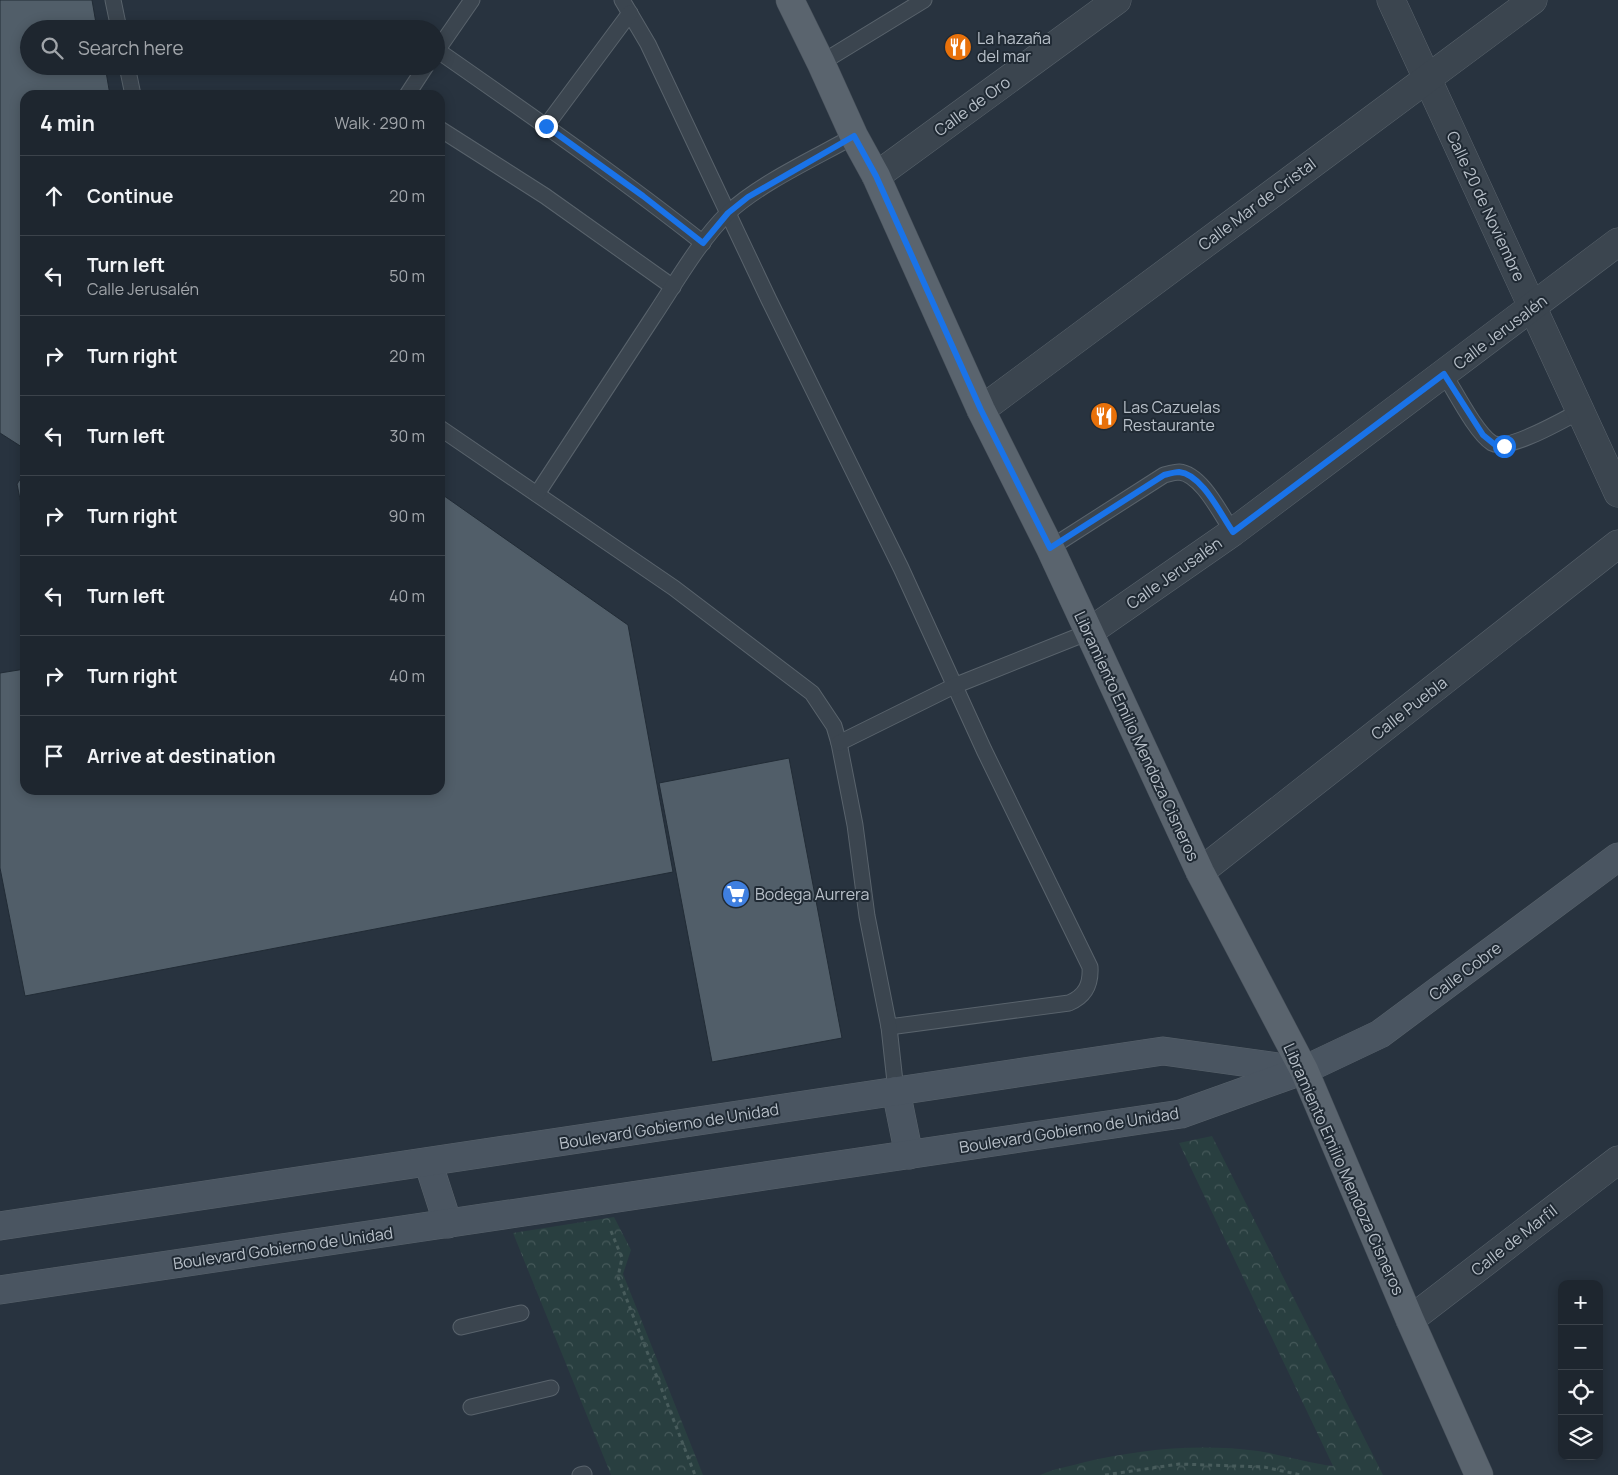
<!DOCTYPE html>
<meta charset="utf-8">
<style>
body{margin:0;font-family:Manrope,sans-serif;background:#262e37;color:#f1f3f6}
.controls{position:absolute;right:15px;bottom:15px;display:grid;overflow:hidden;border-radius:10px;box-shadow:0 2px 12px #0003}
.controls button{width:45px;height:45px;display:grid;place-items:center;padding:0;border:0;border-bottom:1px solid #3c434b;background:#1e262f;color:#f1f3f6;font:25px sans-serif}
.stop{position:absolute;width:15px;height:15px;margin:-11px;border:4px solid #1a73e8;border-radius:50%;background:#fff}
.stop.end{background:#1a73e8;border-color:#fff;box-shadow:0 1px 5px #0008}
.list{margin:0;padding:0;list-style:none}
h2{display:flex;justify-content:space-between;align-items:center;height:65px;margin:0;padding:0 20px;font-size:21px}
h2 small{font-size:16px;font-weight:400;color:#a1a5aa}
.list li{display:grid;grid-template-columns:32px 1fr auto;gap:15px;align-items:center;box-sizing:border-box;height:80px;padding:0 20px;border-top:1px solid #3c434b}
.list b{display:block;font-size:19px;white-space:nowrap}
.list p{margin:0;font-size:16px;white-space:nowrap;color:#a1a5aa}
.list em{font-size:16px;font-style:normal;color:#a1a5aa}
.icon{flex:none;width:28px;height:28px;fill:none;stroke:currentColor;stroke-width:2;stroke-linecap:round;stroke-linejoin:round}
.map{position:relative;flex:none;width:1618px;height:1475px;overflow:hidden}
.search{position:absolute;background:#1e262f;box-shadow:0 2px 12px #0003;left:20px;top:20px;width:425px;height:55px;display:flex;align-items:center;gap:12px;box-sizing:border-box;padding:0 18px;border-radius:28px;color:#a1a5aa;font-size:19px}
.panel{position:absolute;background:#1e262f;box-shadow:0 2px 12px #0003;left:20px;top:90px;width:425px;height:705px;border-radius:15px}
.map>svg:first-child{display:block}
.forest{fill:url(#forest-crowns)}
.building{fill:#515e69;stroke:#222c36}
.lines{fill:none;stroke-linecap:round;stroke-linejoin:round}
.lane-casing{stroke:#59636c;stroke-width:17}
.street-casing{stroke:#59636c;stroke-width:29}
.secondary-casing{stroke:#59636c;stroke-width:29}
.primary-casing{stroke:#454e58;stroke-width:29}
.path{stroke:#485c5c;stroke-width:3;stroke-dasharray:4 4;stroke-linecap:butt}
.lane{stroke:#3b454f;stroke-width:15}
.street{stroke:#3b454f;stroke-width:28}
.secondary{stroke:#4a5561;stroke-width:28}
.primary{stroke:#5a646e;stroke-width:28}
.route{stroke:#1a73e8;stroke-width:6}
.labels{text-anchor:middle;stroke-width:4;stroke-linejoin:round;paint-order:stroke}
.poi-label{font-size:16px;fill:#b8c0c9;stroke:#202a34;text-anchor:start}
.street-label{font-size:16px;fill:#b8c0c9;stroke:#202a34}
</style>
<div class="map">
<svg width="1618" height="1475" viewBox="0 0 1618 1475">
<defs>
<pattern id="forest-crowns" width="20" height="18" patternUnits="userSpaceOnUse" patternTransform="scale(1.25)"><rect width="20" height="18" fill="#293f40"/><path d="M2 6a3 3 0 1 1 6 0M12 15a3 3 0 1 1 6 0" fill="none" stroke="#46595a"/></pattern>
</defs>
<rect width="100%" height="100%" fill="#28333f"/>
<g class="forest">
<path d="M 1212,1136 L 1383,1475 L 1040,1475 C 1053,1469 1067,1467 1081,1463 C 1138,1449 1200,1443 1258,1451 C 1283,1455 1308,1463 1333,1466 L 1179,1143 Z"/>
<path d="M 614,1217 L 631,1250 L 623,1274 L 703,1475 L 611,1475 L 513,1233 Z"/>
</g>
<g class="building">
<path d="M 0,0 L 92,0 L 97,29 L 29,29 L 29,66 L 105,66 L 110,95 L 25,95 L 25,449 L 0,433 Z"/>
<path d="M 25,472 L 25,524 L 17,484 Z"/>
<path d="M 440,493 L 628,625 L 673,872 L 25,996 L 0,868 L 0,673 L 25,669 L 25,790 L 440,790 Z"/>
<path d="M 789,758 L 842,1038 L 712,1062 L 659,783 Z"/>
</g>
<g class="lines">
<g class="lane-casing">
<g id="lane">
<path d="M 113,0 L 119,29"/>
<path d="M 622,0 L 648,44 L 769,300 L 901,568 L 984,750 L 1090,967 C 1091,984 1086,996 1069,1003 L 889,1027"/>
<path d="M 437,50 C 527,113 617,175 703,243"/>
<path d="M 436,52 L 472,0"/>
<path d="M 821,63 L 924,0"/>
<path d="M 127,66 L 133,95"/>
<path d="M 407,95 L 426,66"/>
<path d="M 546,126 L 630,13"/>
<path d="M 440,129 L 545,196 L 673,287"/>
<path d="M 1444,374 C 1455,391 1476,433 1492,443 C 1508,452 1563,420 1580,411"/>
<path d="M 440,428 L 674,588 L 812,693 L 834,726 L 839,743 L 855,825 L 867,916 L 889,1027 L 896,1091"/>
<path d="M 537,494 C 576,435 614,376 653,317 C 675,284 700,240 728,213 C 760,183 815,158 854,136"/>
<path d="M 1050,548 L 1164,475 C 1168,474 1175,472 1179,472 C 1202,474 1221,515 1233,532"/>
<path d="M 839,743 L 954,686 L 1089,632"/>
<path d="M 461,1327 L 521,1313"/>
<path d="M 471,1407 L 551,1388"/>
<path d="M 580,1475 L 584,1474"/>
</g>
</g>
<g class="street-casing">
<g id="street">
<path d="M 1391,0 L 1618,493"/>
<path d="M 876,176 L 1117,0"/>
<path d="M 981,410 L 1533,0"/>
<path d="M 1089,632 L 1233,532 L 1618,242"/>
<path d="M 1200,872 L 1618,544"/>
<path d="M 1410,1320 L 1618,1160"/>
</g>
</g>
<g class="secondary-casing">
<g id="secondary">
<path d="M 896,1091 L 909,1155"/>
<path d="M 428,1162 L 448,1224"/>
<path d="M 0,1226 L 1163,1051 L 1300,1070"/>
<path d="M 0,1290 L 1181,1114 L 1304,1070 L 1380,1034 L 1618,857"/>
</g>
</g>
<g class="primary-casing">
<path id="primary" d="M 790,0 L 821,63 L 854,136 L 876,176 L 981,410 L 1050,548 L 1200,872 L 1304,1070 L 1410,1320 L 1479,1475"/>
</g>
<g class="path">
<path d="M 611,1231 L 622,1258 L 618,1277 L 695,1475"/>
<path d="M 1105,1475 L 1179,1464 L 1264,1467 L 1301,1475"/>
</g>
<use href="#lane" class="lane"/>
<use href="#street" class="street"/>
<use href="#secondary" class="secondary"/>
<use href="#primary" class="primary"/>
</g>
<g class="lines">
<path class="route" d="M 546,126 L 643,196 L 703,243 L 728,213 L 748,197 L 854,136 L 876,176 L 981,410 L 1050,548 L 1164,475 C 1168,474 1175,472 1179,472 C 1202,474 1221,515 1233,532 L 1444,374 L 1483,435 L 1494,444 L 1504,446"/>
</g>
<defs>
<g id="restaurant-disc" transform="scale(1.4375)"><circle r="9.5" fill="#e8710a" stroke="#202a34"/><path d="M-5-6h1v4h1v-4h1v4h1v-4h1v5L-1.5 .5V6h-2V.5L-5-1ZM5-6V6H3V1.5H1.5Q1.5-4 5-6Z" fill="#fff"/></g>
<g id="supermarket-disc" transform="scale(1.4375)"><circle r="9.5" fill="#3f7fe0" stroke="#202a34"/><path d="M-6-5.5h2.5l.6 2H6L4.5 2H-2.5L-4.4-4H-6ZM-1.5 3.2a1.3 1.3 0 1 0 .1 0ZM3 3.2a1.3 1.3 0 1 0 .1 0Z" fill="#fff"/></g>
</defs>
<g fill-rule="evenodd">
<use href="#restaurant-disc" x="958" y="47"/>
<use href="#restaurant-disc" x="1104" y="416"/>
<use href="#supermarket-disc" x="736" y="894"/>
</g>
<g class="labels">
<g class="poi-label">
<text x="977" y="44">La hazaña<tspan x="977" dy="18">del mar</tspan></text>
<text x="1123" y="413">Las Cazuelas<tspan x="1123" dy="18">Restaurante</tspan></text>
<text x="755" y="900">Bodega Aurrera</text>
</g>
<g class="street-label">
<text transform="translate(972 106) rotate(-36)" y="6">Calle de Oro</text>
<text transform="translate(1257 204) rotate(-37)" y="6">Calle Mar de Cristal</text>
<text transform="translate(1486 206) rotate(65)" y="6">Calle 20 de Noviembre</text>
<text transform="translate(1500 332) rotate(-37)" y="6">Calle Jerusalén</text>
<text transform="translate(1174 573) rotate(-35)" y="6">Calle Jerusalén</text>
<text transform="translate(1409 708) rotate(-38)" y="6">Calle Puebla</text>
<text transform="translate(1137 736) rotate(65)" y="6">Libramiento Emilio Mendoza Cisneros</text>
<text transform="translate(1465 971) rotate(-37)" y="6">Calle Cobre</text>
<text transform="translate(669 1126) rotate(-9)" y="6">Boulevard Gobierno de Unidad</text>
<text transform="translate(1069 1130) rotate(-9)" y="6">Boulevard Gobierno de Unidad</text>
<text transform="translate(1344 1169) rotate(66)" y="6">Libramiento Emilio Mendoza Cisneros</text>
<text transform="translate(1514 1240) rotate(-38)" y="6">Calle de Marfil</text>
<text transform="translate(283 1248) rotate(-8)" y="6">Boulevard Gobierno de Unidad</text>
</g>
</g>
</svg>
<div class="controls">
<button>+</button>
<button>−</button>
<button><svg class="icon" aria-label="locate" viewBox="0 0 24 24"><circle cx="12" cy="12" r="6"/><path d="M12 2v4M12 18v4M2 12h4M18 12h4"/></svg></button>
<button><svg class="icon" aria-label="layers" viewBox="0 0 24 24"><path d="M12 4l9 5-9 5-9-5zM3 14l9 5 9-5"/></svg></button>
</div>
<div class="stop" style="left:1504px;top:446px"></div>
<div class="stop end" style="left:546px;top:126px"></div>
<div class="search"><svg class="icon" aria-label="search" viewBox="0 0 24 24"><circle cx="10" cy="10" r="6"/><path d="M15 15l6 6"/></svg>Search here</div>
<section class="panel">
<h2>4 min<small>Walk · 290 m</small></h2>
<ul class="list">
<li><svg class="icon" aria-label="ahead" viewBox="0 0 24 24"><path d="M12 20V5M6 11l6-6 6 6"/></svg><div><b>Continue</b></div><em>20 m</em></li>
<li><svg class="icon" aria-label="left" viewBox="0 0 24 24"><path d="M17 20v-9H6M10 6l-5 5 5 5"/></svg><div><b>Turn left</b><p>Calle Jerusalén</p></div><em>50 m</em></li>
<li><svg class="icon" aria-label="right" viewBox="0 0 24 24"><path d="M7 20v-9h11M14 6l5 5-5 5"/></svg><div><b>Turn right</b></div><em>20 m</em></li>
<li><svg class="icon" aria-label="left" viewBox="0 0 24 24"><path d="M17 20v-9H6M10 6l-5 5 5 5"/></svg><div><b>Turn left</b></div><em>30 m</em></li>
<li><svg class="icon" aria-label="right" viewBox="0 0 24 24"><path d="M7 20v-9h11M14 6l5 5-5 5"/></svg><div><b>Turn right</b></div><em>90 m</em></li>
<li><svg class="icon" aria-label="left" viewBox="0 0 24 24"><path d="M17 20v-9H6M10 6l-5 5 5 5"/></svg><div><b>Turn left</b></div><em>40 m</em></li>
<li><svg class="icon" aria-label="right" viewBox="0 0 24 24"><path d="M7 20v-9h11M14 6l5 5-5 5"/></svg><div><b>Turn right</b></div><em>40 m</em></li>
<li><svg class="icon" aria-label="arrive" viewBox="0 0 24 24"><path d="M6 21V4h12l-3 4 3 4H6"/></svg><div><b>Arrive at destination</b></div></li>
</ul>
</section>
</div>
